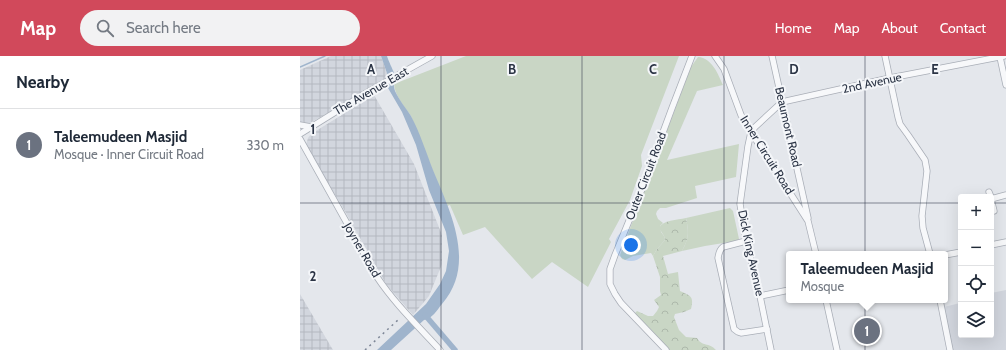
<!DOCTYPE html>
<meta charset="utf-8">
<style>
body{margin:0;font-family:Cabin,sans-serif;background:#f2f2f3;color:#1f2937}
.controls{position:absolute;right:12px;bottom:12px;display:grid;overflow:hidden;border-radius:4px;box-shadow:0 4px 16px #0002}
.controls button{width:36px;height:36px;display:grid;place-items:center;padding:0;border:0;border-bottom:1px solid #e0e1e3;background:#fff;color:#1f2937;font:20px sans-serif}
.you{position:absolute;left:331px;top:189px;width:14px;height:14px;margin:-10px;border:3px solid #fff;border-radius:50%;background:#1a73e8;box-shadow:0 0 0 6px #1a73e833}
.badge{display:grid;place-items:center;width:26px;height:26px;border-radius:50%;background:#d1495b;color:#fff;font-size:13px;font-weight:700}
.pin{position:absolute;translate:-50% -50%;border:2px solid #fff;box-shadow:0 1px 4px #0006}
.popup{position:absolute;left:486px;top:195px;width:162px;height:52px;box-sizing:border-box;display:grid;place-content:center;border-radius:4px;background:#fff;filter:drop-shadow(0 1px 3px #0005);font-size:13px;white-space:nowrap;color:#747a83}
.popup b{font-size:15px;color:#1f2937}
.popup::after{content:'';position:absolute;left:50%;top:100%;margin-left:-8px;border:8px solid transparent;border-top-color:#fff}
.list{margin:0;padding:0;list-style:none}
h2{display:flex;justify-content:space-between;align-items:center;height:52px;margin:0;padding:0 16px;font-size:17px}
h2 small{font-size:13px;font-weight:400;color:#747a83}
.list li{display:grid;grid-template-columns:26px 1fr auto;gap:12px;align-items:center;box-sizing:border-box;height:72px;padding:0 16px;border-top:1px solid #e0e1e3}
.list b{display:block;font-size:15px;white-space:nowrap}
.list p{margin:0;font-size:13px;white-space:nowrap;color:#747a83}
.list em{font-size:13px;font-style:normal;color:#747a83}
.icon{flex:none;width:22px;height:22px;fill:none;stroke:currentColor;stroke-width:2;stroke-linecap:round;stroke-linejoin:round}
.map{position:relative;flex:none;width:706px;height:294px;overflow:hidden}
header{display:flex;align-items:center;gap:24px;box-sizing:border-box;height:56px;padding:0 20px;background:#d1495b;color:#fff}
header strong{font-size:19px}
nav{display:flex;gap:22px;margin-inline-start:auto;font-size:14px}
.search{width:280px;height:36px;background:#f2f2f3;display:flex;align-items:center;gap:10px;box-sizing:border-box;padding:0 14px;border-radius:22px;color:#747a83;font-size:15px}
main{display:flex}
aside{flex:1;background:#fff}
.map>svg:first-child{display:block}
.built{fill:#d2d6de}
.industrial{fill:url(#industrial-grid)}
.grass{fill:#c9d6c5}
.forest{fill:url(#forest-crowns)}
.water{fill:#9fb4cc}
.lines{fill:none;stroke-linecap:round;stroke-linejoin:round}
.stream{stroke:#9fb4cc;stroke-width:1.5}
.canal{stroke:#9fb4cc;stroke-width:5.5}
.minor-casing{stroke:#a9aeb7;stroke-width:7}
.minor{stroke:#f7f8fa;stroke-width:5.5}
.rail{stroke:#7d8696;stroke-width:1.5;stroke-dasharray:2 4;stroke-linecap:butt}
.grid{fill:none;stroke:#2b3445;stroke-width:1;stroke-opacity:0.55}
.labels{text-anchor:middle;stroke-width:4;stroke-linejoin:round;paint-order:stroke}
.street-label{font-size:12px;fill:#2b3445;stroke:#f4f6f9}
.grid-label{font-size:13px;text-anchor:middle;font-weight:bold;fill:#2b3445;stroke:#f4f6f9;stroke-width:4;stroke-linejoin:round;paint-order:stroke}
</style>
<header>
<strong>Map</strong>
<div class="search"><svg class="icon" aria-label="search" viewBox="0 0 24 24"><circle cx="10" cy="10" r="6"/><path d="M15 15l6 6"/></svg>Search here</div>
<nav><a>Home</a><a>Map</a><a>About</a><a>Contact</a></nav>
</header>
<main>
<aside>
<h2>Nearby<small></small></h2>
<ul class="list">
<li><span class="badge" style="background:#6b7280">1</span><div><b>Taleemudeen Masjid</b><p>Mosque · Inner Circuit Road</p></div><em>330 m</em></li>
</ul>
</aside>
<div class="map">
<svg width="706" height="294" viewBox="0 0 706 294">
<defs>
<pattern id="industrial-grid" width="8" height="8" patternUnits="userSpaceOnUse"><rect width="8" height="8" fill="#d2d6de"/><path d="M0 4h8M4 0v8" fill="none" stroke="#b4b8c0"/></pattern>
<pattern id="forest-crowns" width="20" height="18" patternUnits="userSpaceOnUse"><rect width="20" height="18" fill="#c9d6c5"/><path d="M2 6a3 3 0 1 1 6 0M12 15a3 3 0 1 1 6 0" fill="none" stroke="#adb8ab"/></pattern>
</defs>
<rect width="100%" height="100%" fill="#e4e7ec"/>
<path class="built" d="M 706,234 L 706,294 L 653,294 L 644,251 L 660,247 L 659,244 L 661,244 L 661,279 L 691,279 L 691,237 Z"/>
<g class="industrial">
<path d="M 31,0 L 81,0 L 89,23 L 10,67 L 3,69 L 0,68 L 0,14 Z"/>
<path d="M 74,39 L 114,108 L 142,179 L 142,208 L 129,240 L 113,259 L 86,228 L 42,150 L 7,93 L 6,89 L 8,82 L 11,78 Z"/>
<path d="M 0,238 L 33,294 L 0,294 Z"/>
</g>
<g class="grass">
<path d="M 166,0 L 379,0 L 341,99 L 342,110 L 330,144 L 309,183 L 311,186 L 288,231 L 252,206 L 232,223 L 185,171 L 163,179 L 150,149 L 147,150 L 111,60 C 104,50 95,40 94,28 Z"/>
<path d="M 398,1 C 412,2 418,18 423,29 L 397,35 L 367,104 L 439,88 L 436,121 L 395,130 L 397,142 L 366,152 L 360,152 L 357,155 L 356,158 L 358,163 L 363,167 L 360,170 L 361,176 L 364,180 L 365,184 L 357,193 L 353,200 L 351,197 L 333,200 L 325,204 L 322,203 L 320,199 L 391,11 Z"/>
<path d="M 430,152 L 433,155 L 439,183 L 436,185 L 405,190 L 382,195 C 389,182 389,177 386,162 Z"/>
</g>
<path class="forest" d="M 386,162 C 389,177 389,182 382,195 L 363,200 L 368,218 L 378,216 L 379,226 L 380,235 C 391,240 394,240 391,253 L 384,256 L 375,258 L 374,261 L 379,274 L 386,281 L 397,282 C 402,291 409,286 416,294 L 368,294 L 334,258 L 337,255 L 348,260 L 353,260 L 357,255 L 359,251 L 354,244 L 361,239 L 360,235 L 360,221 L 353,200 L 357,193 L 365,184 L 364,180 L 359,172 C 363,164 377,164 386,162 Z"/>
<path class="water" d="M 81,0 L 87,0 C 88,4 93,14 94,17 C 94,23 93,29 95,35 C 99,44 106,52 111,60 C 120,77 126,96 133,114 C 150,155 177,208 142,248 C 137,254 132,263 124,264 L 91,294 L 77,294 L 126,248 L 140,228 L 146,215 L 149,195 L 146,176 L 129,134 L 116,89 L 102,56 L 88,32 L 89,23 Z"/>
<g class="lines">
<path class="stream" d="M 0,11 L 25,0"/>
<path class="canal" d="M 125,259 L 155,294"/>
<g class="minor-casing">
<g id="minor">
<path d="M 415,0 L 424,13 L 441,59 L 451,76 L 508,165 L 516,198"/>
<path d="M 472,0 L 508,162"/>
<path d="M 585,0 L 598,61 L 600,68 L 608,79 L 625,104 L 627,115 L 622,160 L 623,172 L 630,198"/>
<path d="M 700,1 L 706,29"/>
<path d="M 0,69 L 11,71"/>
<path d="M 0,78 L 66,37 L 132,0"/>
<path d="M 0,83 L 77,221 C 95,248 118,270 140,294"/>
<path d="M 689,136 L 691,141"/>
<path d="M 691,143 L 706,139"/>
<path d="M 691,143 L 694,155"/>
<path d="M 446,185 L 423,191 C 419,194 419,197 418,202 L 434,273 L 438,276 L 441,277 L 467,273"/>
<path d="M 691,189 L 706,186"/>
<path d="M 645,199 L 661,196"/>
<path d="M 460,240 L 489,234"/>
<path d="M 526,244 L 537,294"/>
<path d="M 640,244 L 650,294"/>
<path d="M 366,294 L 321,247 L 315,238 L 310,228 L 310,213 L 315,199 L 342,133 L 372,52 L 392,0"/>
<path d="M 471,294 L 460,240 L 446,185 L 440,148 L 448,90 L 451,76 L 455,71 L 482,46 L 590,22 L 704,0"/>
</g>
</g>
<use href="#minor" class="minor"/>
<path class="rail" d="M 65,294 L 98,264"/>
</g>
<path class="grid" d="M 141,0 L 141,294M 282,0 L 282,294M 424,0 L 424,294M 565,0 L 565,294M 0,147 L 661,147M 691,147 L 706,147"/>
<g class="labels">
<g class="street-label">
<text transform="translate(572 27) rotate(-12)" y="4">2nd Avenue</text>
<text transform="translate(71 35) rotate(-30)" y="4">The Avenue East</text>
<text transform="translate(488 71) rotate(77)" y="4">Beaumont Road</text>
<text transform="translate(467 99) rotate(58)" y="4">Inner Circuit Road</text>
<text transform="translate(346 120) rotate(-69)" y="4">Outer Circuit Road</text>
<text transform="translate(62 194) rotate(60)" y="4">Joyner Road</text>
<text transform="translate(451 197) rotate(78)" y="4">Dick King Avenue</text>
</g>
</g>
<g class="grid-label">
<text x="71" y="18">A</text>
<text x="212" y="18">B</text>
<text x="353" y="18">C</text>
<text x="494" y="18">D</text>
<text x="635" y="18">E</text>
<text x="13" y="78">1</text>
<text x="13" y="225">2</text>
</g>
</svg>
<div class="controls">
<button>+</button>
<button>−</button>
<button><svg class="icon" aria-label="locate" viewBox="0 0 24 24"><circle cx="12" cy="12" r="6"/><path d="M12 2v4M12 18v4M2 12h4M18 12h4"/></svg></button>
<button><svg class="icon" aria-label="layers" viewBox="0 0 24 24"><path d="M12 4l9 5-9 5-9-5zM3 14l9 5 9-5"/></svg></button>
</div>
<div class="you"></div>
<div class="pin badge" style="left:567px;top:275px;background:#6b7280">1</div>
<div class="popup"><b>Taleemudeen Masjid</b>Mosque</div>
</div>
</main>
